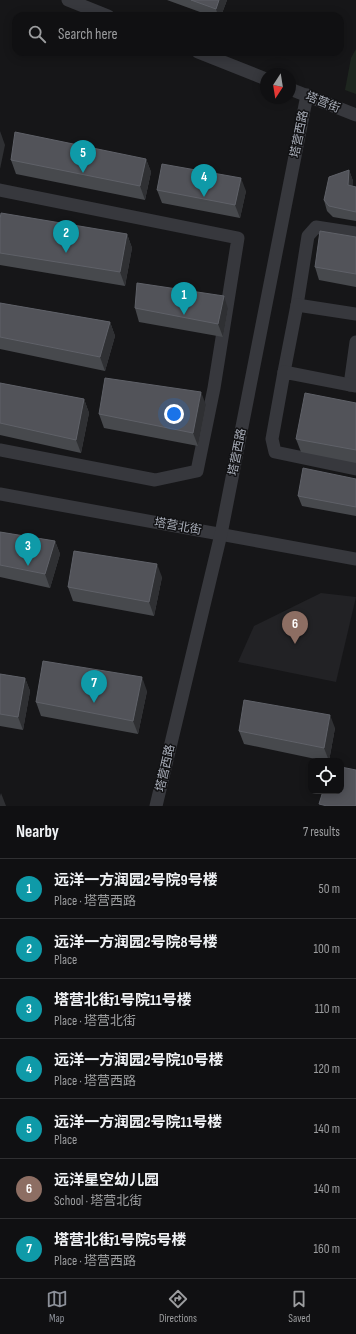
<!DOCTYPE html>
<meta charset="utf-8">
<style>
body{margin:0;font-family:"Sofia Sans Condensed","Noto Sans SC",sans-serif;background:#1e1e20;color:#f1f3f6}
.controls{position:absolute;right:12px;bottom:12px;display:grid;overflow:hidden;border-radius:8px;box-shadow:0 2px 10px #0003}
.controls button{width:36px;height:36px;display:grid;place-items:center;padding:0;border:0;border-bottom:1px solid #303032;background:#101012;color:#f1f3f6;font:20px sans-serif}
.compass{position:absolute;left:260px;top:68px;width:36px;height:36px;border-radius:50%;background:#101012;box-shadow:0 2px 10px #0003;rotate:192deg}
.you{position:absolute;left:174px;top:414px;width:14px;height:14px;margin:-10px;border:3px solid #fff;border-radius:50%;background:#1a73e8;box-shadow:0 0 0 6px #1a73e833}
.badge{display:grid;place-items:center;width:26px;height:26px;border-radius:50%;background:#8c9099;color:#fff;font-size:13px;font-weight:700}
.pin{position:absolute;translate:-50% -33px;filter:drop-shadow(0 1px 2px #0008)}
.pin::after{content:'';position:absolute;top:21px;width:14px;height:12px;background:inherit;clip-path:polygon(0 0,100% 0,50% 100%)}
.list{margin:0;padding:0;list-style:none}
h2{display:flex;justify-content:space-between;align-items:center;height:52px;margin:0;padding:0 16px;font-size:17px}
h2 small{font-size:13px;font-weight:400;color:#9c9d9f}
.list li{display:grid;grid-template-columns:26px 1fr auto;gap:12px;align-items:center;box-sizing:border-box;height:60px;padding:0 16px;border-top:1px solid #303032}
.list b{display:block;font-size:15px;white-space:nowrap}
.list p{margin:0;font-size:13px;white-space:nowrap;color:#9c9d9f}
.list em{font-size:13px;font-style:normal;color:#9c9d9f}
.icon{flex:none;width:22px;height:22px;fill:none;stroke:currentColor;stroke-width:2;stroke-linecap:round;stroke-linejoin:round}
.map{position:relative;flex:none;width:356px;height:806px;overflow:hidden}
.search{position:absolute;background:#101012;box-shadow:0 2px 10px #0003;left:12px;right:12px;top:12px;height:44px;display:flex;align-items:center;gap:10px;box-sizing:border-box;padding:0 14px;border-radius:12px;color:#9c9d9f;font-size:15px}
.sheet{height:472px;background:#101012}
nav{display:flex;justify-content:space-around;align-items:center;box-sizing:border-box;height:56px;border-top:1px solid #303032;background:#101012;font-size:11px;color:#9c9d9f}
nav a{display:grid;justify-items:center;gap:2px}
nav .on{color:#8c9099}
.map>svg:first-child{display:block}
.built{fill:#222225}
.green{fill:#1e261f}
.lines{fill:none;stroke-linecap:round;stroke-linejoin:round}
.minor{stroke:#37383d;stroke-width:13}
.wall{fill:#47494d}
.shaded-wall{fill:#2f3033}
.building{fill:#525359;stroke:#5f6168}
.labels{text-anchor:middle;stroke-width:3;stroke-linejoin:round;paint-order:stroke}
.street-label{font-size:12px;fill:#a8adb8;stroke:#111113}
</style>
<div class="map">
<svg width="356" height="806" viewBox="0 0 356 806">
<rect width="100%" height="100%" fill="#161618"/>
<path class="built" d="M 321,593 L 356,597 L 336,682 L 238,662 L 254,626 Z"/>
<path class="green" d="M 356,49 L 356,94 L 345,90 L 351,58 Z"/>
<g class="lines">
<g class="minor">
<path d="M 68,0 L 108,16"/>
<path d="M 198,52 L 266,79"/>
<path d="M 290,89 L 356,115"/>
<path d="M 0,190 L 238,238 L 214,388 L 197,471 L 155,480 L 0,450"/>
<path d="M 297,305 L 308,236 L 316,227 L 356,233"/>
<path d="M 284,372 L 297,305 L 356,314"/>
<path d="M 350,385 L 356,342"/>
<path d="M 356,386 L 284,372 L 272,439 L 275,452 L 356,469"/>
<path d="M 0,494 L 356,559"/>
<path d="M 156,806 L 221,534 L 307,95"/>
</g>
</g>
<g class="wall">
<path d="M 167,0 L 227,0 L 221,16 L 211,16 Z"/>
<path d="M 146,159 L 151,172 L 145,200 L 16,174 L 11,160 Z"/>
<path d="M 349,170 L 353,181 L 352,186 L 356,187 L 356,221 L 333,217 L 327,211 L 324,200 Z"/>
<path d="M 157,190 L 246,191 L 240,218 L 162,203 Z"/>
<path d="M 0,219 L 127,234 L 132,248 L 125,286 L 0,265 Z"/>
<path d="M 356,237 L 356,287 L 319,280 L 315,267 Z"/>
<path d="M 0,303 L 110,322 L 115,336 L 105,371 L 0,349 Z"/>
<path d="M 135,308 L 228,309 L 223,337 L 139,322 Z"/>
<path d="M 0,383 L 84,399 L 89,413 L 81,453 L 0,435 Z"/>
<path d="M 356,403 L 356,463 L 301,452 L 296,439 Z"/>
<path d="M 206,405 L 198,446 L 104,428 L 99,414 Z"/>
<path d="M 356,479 L 356,516 L 302,506 L 298,496 Z"/>
<path d="M 0,532 L 55,541 L 60,554 L 50,588 L 0,577 Z"/>
<path d="M 162,577 L 154,616 L 73,601 L 68,587 Z"/>
<path d="M 0,674 L 25,678 L 30,691 L 23,730 L 0,726 Z"/>
<path d="M 147,691 L 138,734 L 41,716 L 36,702 Z"/>
<path d="M 335,728 L 329,761 L 325,761 L 244,744 L 239,731 Z"/>
</g>
<g class="shaded-wall">
<path d="M 219,0 L 227,0 L 221,16 L 218,16 L 216,9 Z"/>
<path d="M 0,131 L 5,145 L 0,169 Z"/>
<path d="M 146,159 L 151,172 L 145,200 L 140,186 Z"/>
<path d="M 349,170 L 353,181 L 352,196 L 348,185 Z"/>
<path d="M 241,178 L 246,191 L 240,218 L 235,205 Z"/>
<path d="M 127,234 L 132,248 L 125,286 L 120,272 Z"/>
<path d="M 224,296 L 228,309 L 223,337 L 218,324 Z"/>
<path d="M 110,322 L 115,336 L 105,371 L 100,357 Z"/>
<path d="M 201,392 L 206,405 L 198,446 L 193,433 Z"/>
<path d="M 84,399 L 89,413 L 81,453 L 76,440 Z"/>
<path d="M 55,541 L 60,554 L 50,588 L 45,574 Z"/>
<path d="M 157,564 L 162,577 L 154,616 L 149,602 Z"/>
<path d="M 142,677 L 147,691 L 138,734 L 133,721 Z"/>
<path d="M 25,678 L 30,691 L 23,730 L 18,717 Z"/>
<path d="M 330,715 L 335,728 L 329,761 L 324,748 Z"/>
<path d="M 1,793 L 6,806 L 0,806 L 0,796 Z"/>
</g>
<g class="building">
<path d="M 191,0 L 219,0 L 216,9 Z"/>
<path d="M 15,132 L 146,159 L 140,186 L 11,160 Z"/>
<path d="M 162,164 L 241,178 L 235,205 L 157,190 Z"/>
<path d="M 349,170 L 348,185 L 356,187 L 356,212 L 329,206 L 324,200 L 329,177 Z"/>
<path d="M 1,213 L 127,234 L 120,272 L 0,253 L 0,219 Z"/>
<path d="M 320,231 L 356,237 L 356,274 L 315,267 Z"/>
<path d="M 137,283 L 224,296 L 218,324 L 135,308 Z"/>
<path d="M 0,303 L 110,322 L 100,357 L 0,337 Z"/>
<path d="M 105,378 L 201,392 L 193,433 L 99,414 Z"/>
<path d="M 0,383 L 84,399 L 76,440 L 0,423 Z"/>
<path d="M 305,393 L 356,403 L 356,450 L 296,439 Z"/>
<path d="M 303,468 L 356,479 L 356,507 L 298,496 Z"/>
<path d="M 0,532 L 55,541 L 45,574 L 0,565 Z"/>
<path d="M 74,551 L 157,564 L 149,602 L 68,587 Z"/>
<path d="M 43,661 L 142,677 L 133,721 L 36,702 Z"/>
<path d="M 0,674 L 25,678 L 18,717 L 0,714 Z"/>
<path d="M 244,700 L 330,715 L 324,748 L 239,731 Z"/>
<path d="M 341,767 L 356,770 L 356,806 L 327,806 L 319,804 L 323,791 L 341,791 Z"/>
</g>
<g class="labels">
<g class="street-label">
<text transform="translate(323 102) rotate(22)" y="4">塔营街</text>
<text transform="translate(299 134) rotate(-79)" y="4">塔营西路</text>
<text transform="translate(237 452) rotate(-79)" y="4">塔营西路</text>
<text transform="translate(178 526) rotate(10)" y="4">塔营北街</text>
<text transform="translate(165 768) rotate(-77)" y="4">塔营西路</text>
</g>
</g>
</svg>
<div class="controls">
<button><svg class="icon" aria-label="locate" viewBox="0 0 24 24"><circle cx="12" cy="12" r="6"/><path d="M12 2v4M12 18v4M2 12h4M18 12h4"/></svg></button>
</div>
<svg class="compass" viewBox="-18 -18 36 36"><path d="M0-13l5 13h-10z" fill="#e53935"/><path d="M0 13l5-13h-10z" fill="#9c9d9f"/></svg>
<div class="you"></div>
<div class="pin badge" style="left:184px;top:315px;background:#0f9aa8">1</div>
<div class="pin badge" style="left:66px;top:253px;background:#0f9aa8">2</div>
<div class="pin badge" style="left:28px;top:566px;background:#0f9aa8">3</div>
<div class="pin badge" style="left:204px;top:197px;background:#0f9aa8">4</div>
<div class="pin badge" style="left:83px;top:173px;background:#0f9aa8">5</div>
<div class="pin badge" style="left:295px;top:644px;background:#8d6e63">6</div>
<div class="pin badge" style="left:94px;top:703px;background:#0f9aa8">7</div>
<div class="search"><svg class="icon" aria-label="search" viewBox="0 0 24 24"><circle cx="10" cy="10" r="6"/><path d="M15 15l6 6"/></svg>Search here</div>
</div>
<section class="sheet">
<h2>Nearby<small>7 results</small></h2>
<ul class="list">
<li><span class="badge" style="background:#0f9aa8">1</span><div><b>远洋一方润园2号院9号楼</b><p>Place · 塔营西路</p></div><em>50 m</em></li>
<li><span class="badge" style="background:#0f9aa8">2</span><div><b>远洋一方润园2号院8号楼</b><p>Place</p></div><em>100 m</em></li>
<li><span class="badge" style="background:#0f9aa8">3</span><div><b>塔营北街1号院11号楼</b><p>Place · 塔营北街</p></div><em>110 m</em></li>
<li><span class="badge" style="background:#0f9aa8">4</span><div><b>远洋一方润园2号院10号楼</b><p>Place · 塔营西路</p></div><em>120 m</em></li>
<li><span class="badge" style="background:#0f9aa8">5</span><div><b>远洋一方润园2号院11号楼</b><p>Place</p></div><em>140 m</em></li>
<li><span class="badge" style="background:#8d6e63">6</span><div><b>远洋星空幼儿园</b><p>School · 塔营北街</p></div><em>140 m</em></li>
<li><span class="badge" style="background:#0f9aa8">7</span><div><b>塔营北街1号院5号楼</b><p>Place · 塔营西路</p></div><em>160 m</em></li>
</ul>
</section>
<nav>
<a class="on"><svg class="icon" aria-label="map" viewBox="0 0 24 24"><path d="M3 6l6-2 6 2 6-2v14l-6 2-6-2-6 2zM9 4v14M15 6v14"/></svg>Map</a>
<a><svg class="icon" aria-label="directions" viewBox="0 0 24 24"><path d="M12 3l9 9-9 9-9-9zM9 14v-3h6M13 9l2 2-2 2"/></svg>Directions</a>
<a><svg class="icon" aria-label="saved" viewBox="0 0 24 24"><path d="M7 4h10v16l-5-4-5 4z"/></svg>Saved</a>
</nav>
